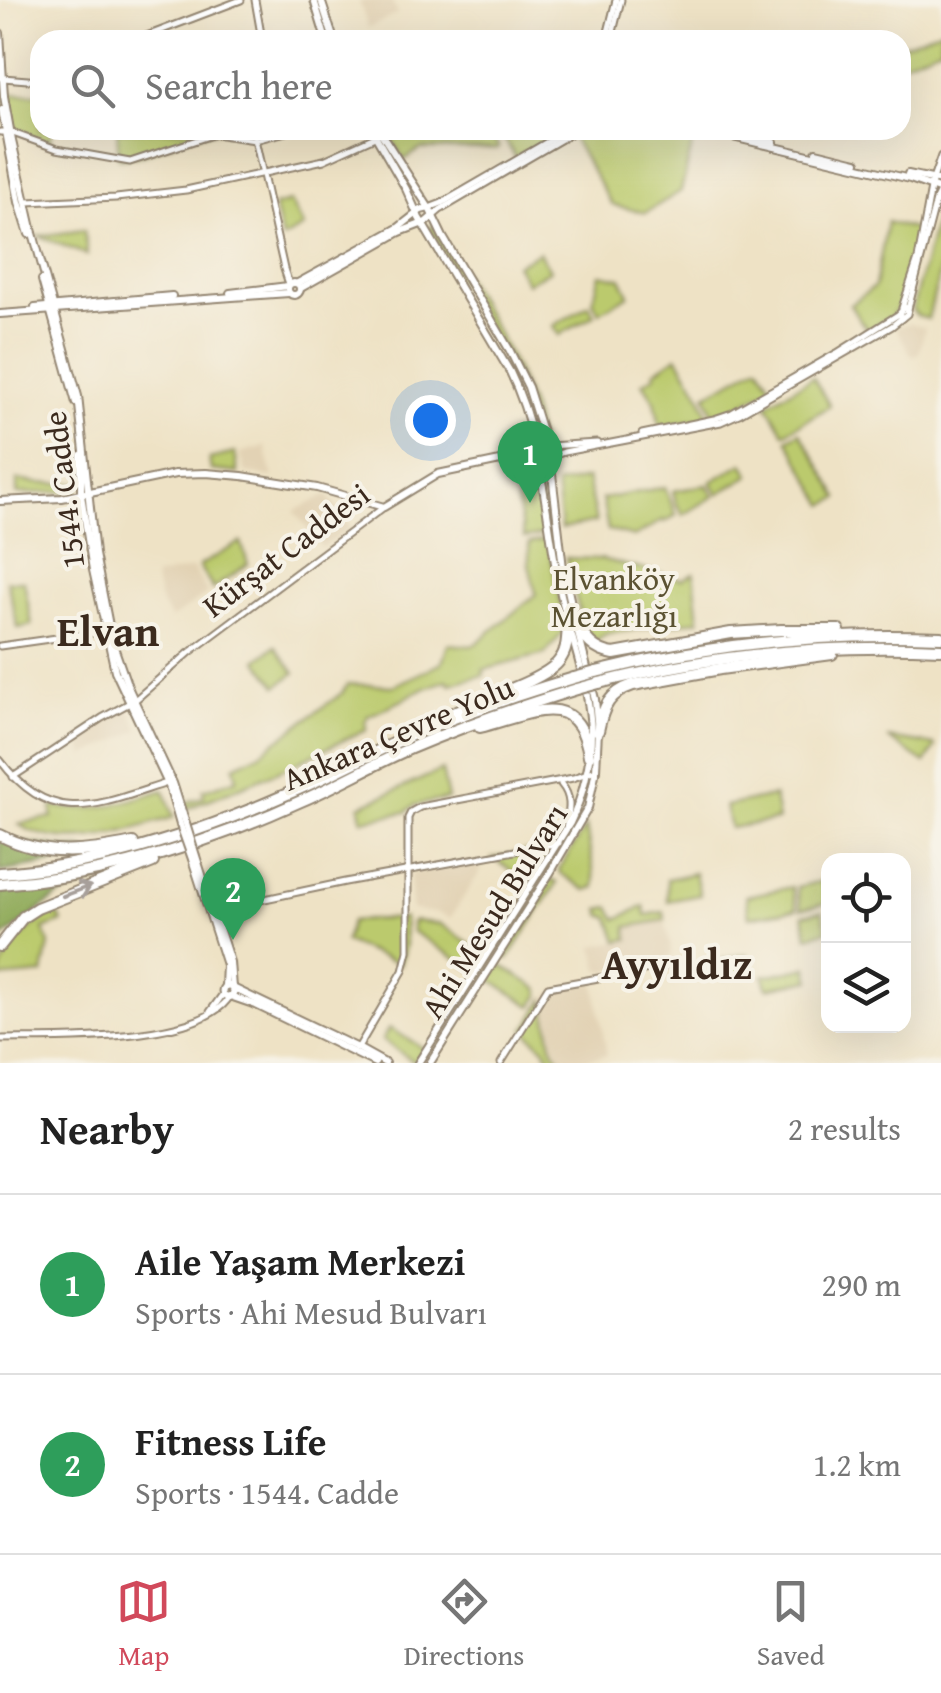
<!DOCTYPE html>
<meta charset="utf-8">
<style>
body{margin:0;font-family:"Gentium Book Plus",serif;background:#f2f2f2;color:#222}
.controls{position:absolute;right:30px;bottom:30px;display:grid;overflow:hidden;border-radius:20px;box-shadow:0 10px 40px #0002}
.controls button{width:90px;height:90px;display:grid;place-items:center;padding:0;border:0;border-bottom:2px solid #e0e0e0;background:#fff;color:#222;font:50px sans-serif}
.you{position:absolute;left:430px;top:420px;width:35px;height:35px;margin:-25px;border:8px solid #fff;border-radius:50%;background:#1a73e8;box-shadow:0 0 0 15px #1a73e833}
.badge{display:grid;place-items:center;width:65px;height:65px;border-radius:50%;background:#d1495b;color:#fff;font-size:32px;font-weight:700}
.pin{position:absolute;translate:-50% -82px;filter:drop-shadow(0 2px 5px #0008)}
.pin::after{content:'';position:absolute;top:52px;width:35px;height:30px;background:inherit;clip-path:polygon(0 0,100% 0,50% 100%)}
.list{margin:0;padding:0;list-style:none}
h2{display:flex;justify-content:space-between;align-items:center;height:130px;margin:0;padding:0 40px;font-size:42px}
h2 small{font-size:32px;font-weight:400;color:#767676}
.list li{display:grid;grid-template-columns:65px 1fr auto;gap:30px;align-items:center;box-sizing:border-box;height:180px;padding:0 40px;border-top:2px solid #e0e0e0}
.list b{display:block;font-size:38px;white-space:nowrap}
.list p{margin:0;font-size:32px;white-space:nowrap;color:#767676}
.list em{font-size:32px;font-style:normal;color:#767676}
.icon{flex:none;width:55px;height:55px;fill:none;stroke:currentColor;stroke-width:2;stroke-linecap:round;stroke-linejoin:round}
.map{position:relative;flex:none;width:941px;height:1063px;overflow:hidden}
.search{position:absolute;background:#fff;box-shadow:0 10px 40px #0002;left:30px;right:30px;top:30px;height:110px;display:flex;align-items:center;gap:25px;box-sizing:border-box;padding:0 35px;border-radius:30px;color:#767676;font-size:38px}
.sheet{height:490px;background:#fff}
nav{display:flex;justify-content:space-around;align-items:center;box-sizing:border-box;height:140px;border-top:2px solid #e0e0e0;background:#fff;font-size:28px;color:#767676}
nav a{display:grid;justify-items:center;gap:5px}
nav .on{color:#d1495b}
.map>svg:first-child{display:block}
.built{fill:#e2d2b4}
.green{fill:#bbca6d;stroke:#7b7a46;stroke-width:2.5}
.forest{fill:#94ae60;stroke:#686c3f;stroke-width:2.5}
.lines{fill:none;stroke-linecap:round;stroke-linejoin:round}
.tertiary-casing{stroke:#948672;stroke-width:9}
.secondary-casing{stroke:#948672;stroke-width:10}
.motorway-casing{stroke:#948672;stroke-width:14}
.tertiary{stroke:#fff;stroke-width:5}
.secondary{stroke:#fff;stroke-width:6}
.motorway{stroke:#fff;stroke-width:10}
.secondary-bridge-casing{stroke:#948672;stroke-width:10;stroke-linecap:butt}
.motorway-bridge-casing{stroke:#948672;stroke-width:14;stroke-linecap:butt}
.secondary-bridge{stroke:#fff;stroke-width:6}
.motorway-bridge{stroke:#fff;stroke-width:10}
.oneway{stroke:#a79f9a}
.labels{text-anchor:middle;stroke-width:8;stroke-linejoin:round;paint-order:stroke}
.street-label{font-size:32px;fill:#3b2a1e;stroke:#f7f3e8}
.park-label{font-size:32px;fill:#5b5232;stroke:#f7f3e8}
.district-label{font-size:42px;font-weight:bold;fill:#3b2a1e;stroke:#f7f3e8}
</style>
<div class="map">
<svg width="941" height="1063" viewBox="0 0 941 1063">
<rect width="100%" height="100%" fill="#f7f3e8"/>
<filter id="ink" filterUnits="userSpaceOnUse"><feTurbulence type="fractalNoise" baseFrequency=".01" numOctaves="2"/><feDisplacementMap in="SourceGraphic" scale="20" xChannelSelector="R" yChannelSelector="G"/><feConvolveMatrix kernelMatrix="1 2 1 2 8 2 1 2 1" color-interpolation-filters="sRGB"/></filter>
<filter id="wash" filterUnits="userSpaceOnUse"><feTurbulence type="fractalNoise" baseFrequency=".0048" numOctaves="4" result="noise"/><feDisplacementMap in="SourceGraphic" scale="40" xChannelSelector="R" yChannelSelector="G"/><feGaussianBlur stdDeviation="2.25" result="paint"/><feColorMatrix in="noise" values="0 0 0 0 0 0 0 0 0 0 0 0 0 0 0 0 0 1.4 0 .05"/><feComposite in="paint" operator="in"/></filter>
<g filter="url(#wash)">
<rect width="100%" height="100%" fill="#eee2c5"/>
<g class="built">
<path d="M 359,0 L 391,0 L 398,14 L 368,28 Z"/>
<path d="M 910,324 L 925,328 L 919,353 L 912,356 L 895,327 Z"/>
<path d="M 265,446 L 273,477 L 246,473 L 240,453 Z"/>
<path d="M 327,495 L 351,527 L 322,548 L 294,511 Z"/>
<path d="M 193,568 L 208,593 L 171,619 L 161,604 L 154,577 Z"/>
<path d="M 130,710 L 139,730 L 85,756 L 78,740 L 110,718 Z"/>
<path d="M 471,862 L 482,869 L 450,918 L 437,913 L 414,910 L 411,907 L 410,874 Z"/>
<path d="M 665,920 L 672,954 L 670,958 L 605,972 L 599,969 L 594,946 L 628,939 L 627,928 Z"/>
<path d="M 591,981 L 595,985 L 607,1055 L 566,1063 L 555,1049 L 545,998 L 554,991 Z"/>
</g>
<g class="green">
<path d="M 941,29 L 941,47 L 901,63 L 901,45 Z"/>
<path d="M 7,94 L 40,94 L 40,130 L 51,130 L 50,140 L 40,141 L 11,126 Z"/>
<path d="M 117,130 L 225,130 L 225,131 C 190,128 155,157 119,158 Z"/>
<path d="M 393,130 L 488,132 L 499,147 L 497,149 L 421,149 L 404,160 L 388,133 Z"/>
<path d="M 517,130 L 559,130 L 560,132 L 515,157 L 504,138 Z"/>
<path d="M 584,130 L 684,130 L 692,132 L 691,150 L 681,191 L 645,213 L 612,205 L 572,138 Z"/>
<path d="M 941,198 L 941,266 L 928,319 L 918,316 L 912,310 Z"/>
<path d="M 290,202 L 304,227 L 282,239 L 274,206 Z"/>
<path d="M 887,222 L 920,231 L 900,306 L 891,317 L 867,330 L 850,305 L 875,286 Z"/>
<path d="M 433,225 C 474,294 523,362 540,440 L 536,441 L 519,382 L 429,228 Z"/>
<path d="M 84,230 L 87,255 L 39,236 Z"/>
<path d="M 539,252 L 550,270 L 527,283 L 516,265 Z"/>
<path d="M 600,274 L 621,278 L 629,295 L 599,312 L 593,301 Z"/>
<path d="M 589,305 L 594,315 L 559,335 L 553,326 Z"/>
<path d="M 677,356 L 699,392 L 709,418 L 660,427 L 655,401 L 643,383 L 656,375 L 654,372 Z"/>
<path d="M 759,365 L 772,387 L 731,410 L 714,416 L 706,395 Z"/>
<path d="M 813,377 L 830,406 L 784,433 L 767,404 Z"/>
<path d="M 800,432 L 839,498 L 825,505 L 787,439 Z"/>
<path d="M 235,453 L 238,473 L 211,470 L 209,459 Z"/>
<path d="M 743,463 L 750,475 L 718,494 L 711,482 Z"/>
<path d="M 521,465 L 532,468 L 537,473 L 547,534 L 524,538 L 510,468 Z"/>
<path d="M 587,479 L 596,522 L 561,529 L 556,485 Z"/>
<path d="M 17,480 L 37,483 L 79,484 L 78,491 L 17,494 Z"/>
<path d="M 707,485 L 714,496 L 683,515 L 676,503 L 673,491 Z"/>
<path d="M 665,487 L 676,515 L 665,522 L 663,520 L 634,537 L 608,530 L 602,499 Z"/>
<path d="M 548,539 L 565,630 L 545,654 L 483,670 L 484,675 L 450,684 L 447,680 L 415,692 L 403,700 L 368,716 L 365,722 L 367,729 L 279,771 L 186,809 L 184,803 L 204,797 L 203,790 L 237,779 L 234,766 L 259,754 L 342,693 L 348,684 L 393,686 L 442,663 L 448,644 L 471,646 L 477,643 L 536,594 L 529,565 L 529,543 Z"/>
<path d="M 241,542 L 248,564 L 213,589 L 199,566 Z"/>
<path d="M 566,558 L 601,559 L 682,579 L 694,573 L 699,620 L 606,634 L 594,642 L 583,626 Z"/>
<path d="M 7,581 L 24,581 L 32,625 L 18,628 Z"/>
<path d="M 275,646 L 295,673 L 277,686 L 257,660 Z"/>
<path d="M 887,738 L 934,745 L 935,747 L 925,763 Z"/>
<path d="M 442,770 L 448,799 L 415,805 L 406,812 L 362,820 L 360,806 Z"/>
<path d="M 164,790 L 174,817 C 125,831 65,854 18,824 L 52,817 L 52,806 C 94,814 124,802 164,790 Z"/>
<path d="M 774,796 L 778,820 L 730,828 L 725,806 Z"/>
<path d="M 586,826 L 595,881 L 595,887 L 586,890 L 560,873 L 559,869 Z"/>
<path d="M 546,847 L 550,851 L 530,883 L 493,858 Z"/>
<path d="M 695,873 L 700,895 L 668,901 L 667,879 Z"/>
<path d="M 550,879 L 557,883 L 508,959 L 504,956 L 505,952 Z"/>
<path d="M 822,881 L 827,903 L 801,909 L 797,887 Z"/>
<path d="M 792,887 L 797,909 L 749,917 L 746,896 Z"/>
<path d="M 644,906 L 646,915 L 664,912 L 665,920 L 627,927 L 629,939 L 618,941 L 610,918 L 602,915 L 600,909 L 610,907 L 617,919 Z"/>
<path d="M 822,911 L 827,931 L 808,936 L 803,915 Z"/>
<path d="M 59,915 L 62,922 L 44,929 L 49,944 L 43,974 L 0,978 C 0,960 27,927 43,919 C 49,915 52,916 59,915 Z"/>
<path d="M 404,918 L 405,945 L 400,964 L 345,942 L 351,921 Z"/>
<path d="M 416,921 L 440,924 L 486,954 L 474,970 L 412,931 L 412,922 Z"/>
<path d="M 747,954 L 751,972 L 724,978 L 720,960 Z"/>
<path d="M 501,965 L 539,989 L 540,995 L 532,1006 L 489,979 Z"/>
<path d="M 808,967 L 811,980 L 767,988 L 764,976 Z"/>
<path d="M 544,1000 L 553,1050 L 564,1063 L 553,1063 L 544,1048 L 525,1030 Z"/>
<path d="M 389,1028 L 425,1049 L 414,1062 L 382,1040 Z"/>
</g>
<g class="forest">
<path d="M 0,836 L 5,840 L 106,853 L 0,872 Z"/>
<path d="M 125,867 L 126,871 L 58,896 L 0,940 L 0,892 L 55,884 Z"/>
</g>
</g>
<g filter="url(#ink)">
<g class="lines">
<g class="tertiary-casing">
<g id="tertiary">
<path d="M 255,0 L 262,40"/>
<path d="M 136,40 L 241,0"/>
<path d="M 606,40 L 616,0"/>
<path d="M 611,40 L 621,0"/>
<path d="M 3,78 L 40,81"/>
<path d="M 253,130 L 284,269 L 289,284"/>
<path d="M 0,132 L 10,132 L 57,149 L 130,162 L 215,134 L 255,140 L 294,130"/>
<path d="M 27,202 L 116,198 L 186,190 L 324,160 L 377,136"/>
<path d="M 429,208 L 442,203 L 568,130"/>
<path d="M 433,216 L 440,210 L 577,130"/>
<path d="M 905,307 L 908,309 L 907,314 L 902,318 L 899,314 Z"/>
<path d="M 902,308 L 918,259 L 932,182 L 941,156"/>
<path d="M 908,309 L 937,197 L 941,189"/>
<path d="M 642,434 L 714,419 L 732,413 L 837,353 L 899,314"/>
<path d="M 548,446 L 597,443"/>
<path d="M 550,457 L 564,452 L 721,422 L 739,414 L 892,326 L 902,318"/>
<path d="M 0,646 L 106,631"/>
<path d="M 0,760 C 52,829 97,805 167,783"/>
<path d="M 13,777 L 102,718 L 135,700 L 189,653 L 384,507"/>
<path d="M 561,784 C 573,798 569,811 566,828"/>
<path d="M 213,910 L 345,882 L 559,843"/>
<path d="M 210,1012 L 223,994"/>
<path d="M 0,1039 C 51,1038 202,1044 230,996"/>
<path d="M 358,1048 L 403,971 L 408,951 L 408,818 L 411,812 L 420,807 L 573,778 L 596,770"/>
<path d="M 501,1063 L 548,987 L 677,964"/>
</g>
</g>
<g class="secondary-casing">
<g id="secondary">
<path d="M 314,0 L 326,40"/>
<path d="M 321,0 L 334,40"/>
<path d="M 0,33 L 4,96 L 12,141 L 33,233 L 78,396 L 95,554 L 112,641 L 128,687 L 173,783 L 186,824"/>
<path d="M 2,110 L 19,202 L 29,234"/>
<path d="M 372,130 L 406,189 L 419,218 L 510,372 C 543,439 545,518 560,590 C 570,637 590,685 591,733 C 591,763 583,796 570,823 L 418,1063"/>
<path d="M 379,130 L 429,208 L 443,237 L 509,349 L 528,387 L 550,457 L 563,568 L 575,621"/>
<path d="M 703,130 L 910,179 L 941,190"/>
<path d="M 723,130 L 774,142"/>
<path d="M 816,152 L 857,162"/>
<path d="M 908,174 L 941,181"/>
<path d="M 42,280 L 76,403"/>
<circle cx="294" cy="289" r="6"/>
<path d="M 298,283 L 398,228 L 421,210 L 429,208"/>
<path d="M 301,288 L 400,232 L 426,222 L 433,216"/>
<path d="M 230,293 L 288,286"/>
<path d="M 35,308 L 172,296"/>
<path d="M 0,314 L 289,293"/>
<path d="M 81,455 L 81,495 L 93,570 L 115,671 L 169,786 L 180,825"/>
<path d="M 510,458 L 546,446"/>
<path d="M 0,501 L 62,498 L 175,474 L 206,473 L 242,476 L 317,488 L 384,507 L 438,474 L 505,460 L 541,461 L 550,457"/>
<path d="M 196,856 L 230,962 L 232,988"/>
<path d="M 192,859 L 226,965 L 225,986"/>
<circle cx="228" cy="991" r="5.5"/>
<path d="M 233,988 L 358,1048 L 385,1063"/>
<path d="M 230,996 L 256,1005 L 375,1063"/>
<path d="M 430,1063 L 550,873 L 588,808 L 596,770 L 598,731 L 595,699 L 578,633"/>
</g>
</g>
<g class="motorway-casing">
<g id="motorway">
<path d="M 575,621 C 585,639 593,651 614,654 L 731,633 L 781,630 L 839,630"/>
<path d="M 596,672 C 709,644 825,632 941,637"/>
<path d="M 599,683 C 711,654 825,644 941,649"/>
<path d="M 453,713 C 478,700 544,681 559,661 C 568,650 567,637 568,623"/>
<path d="M 480,727 C 528,715 579,685 589,756"/>
<path d="M 598,731 C 603,707 609,693 633,685 L 720,669 L 832,654"/>
<path d="M 0,835 C 44,858 86,853 133,843"/>
<path d="M 0,873 C 101,866 200,833 292,792 C 336,773 379,749 423,730 C 472,710 523,693 574,678"/>
<path d="M 0,884 C 104,877 207,844 301,801 C 338,785 374,764 411,748 C 465,725 521,706 577,689"/>
<path d="M 0,946 L 23,917 L 37,908 L 153,862"/>
</g>
</g>
<use href="#tertiary" class="tertiary"/>
<use href="#secondary" class="secondary"/>
<use href="#motorway" class="motorway"/>
<g class="secondary-bridge-casing">
<g id="secondary-bridge">
<path d="M 186,824 L 196,856"/>
<path d="M 180,825 L 192,859"/>
</g>
</g>
<g class="motorway-bridge-casing">
<g id="motorway-bridge">
<path d="M 574,678 L 596,672"/>
<path d="M 577,689 L 599,683"/>
</g>
</g>
<use href="#secondary-bridge" class="secondary-bridge"/>
<use href="#motorway-bridge" class="motorway-bridge"/>
</g>
<defs><path id="oneway-shaft" d="M-6 0H5M1.5-3L5.5 0L1.5 3" fill="none" stroke-width="1.6" stroke-linecap="round" stroke-linejoin="round" transform="scale(2.5)"/></defs>
<use class="oneway" href="#oneway-shaft" transform="translate(77 891) rotate(-20)"/>
</g>
<g class="labels">
<g class="street-label">
<text transform="translate(64 490) rotate(-97)" y="11">1544. Cadde</text>
<text transform="translate(286 550) rotate(-37)" y="11">Kürşat Caddesi</text>
<text transform="translate(398 733) rotate(-23)" y="11">Ankara Çevre Yolu</text>
<text transform="translate(494 911) rotate(-58)" y="11">Ahi Mesud Bulvarı</text>
</g>
<g class="park-label">
<text x="614" y="590">Elvanköy<tspan x="614" dy="37">Mezarlığı</tspan></text>
</g>
<g class="district-label">
<text x="108" y="646">Elvan</text>
<text x="677" y="979">Ayyıldız</text>
</g>
</g>
</svg>
<div class="controls">
<button><svg class="icon" aria-label="locate" viewBox="0 0 24 24"><circle cx="12" cy="12" r="6"/><path d="M12 2v4M12 18v4M2 12h4M18 12h4"/></svg></button>
<button><svg class="icon" aria-label="layers" viewBox="0 0 24 24"><path d="M12 4l9 5-9 5-9-5zM3 14l9 5 9-5"/></svg></button>
</div>
<div class="you"></div>
<div class="pin badge" style="left:530px;top:503px;background:#2e9e5b">1</div>
<div class="pin badge" style="left:233px;top:940px;background:#2e9e5b">2</div>
<div class="search"><svg class="icon" aria-label="search" viewBox="0 0 24 24"><circle cx="10" cy="10" r="6"/><path d="M15 15l6 6"/></svg>Search here</div>
</div>
<section class="sheet">
<h2>Nearby<small>2 results</small></h2>
<ul class="list">
<li><span class="badge" style="background:#2e9e5b">1</span><div><b>Aile Yaşam Merkezi</b><p>Sports · Ahi Mesud Bulvarı</p></div><em>290 m</em></li>
<li><span class="badge" style="background:#2e9e5b">2</span><div><b>Fitness Life</b><p>Sports · 1544. Cadde</p></div><em>1.2 km</em></li>
</ul>
</section>
<nav>
<a class="on"><svg class="icon" aria-label="map" viewBox="0 0 24 24"><path d="M3 6l6-2 6 2 6-2v14l-6 2-6-2-6 2zM9 4v14M15 6v14"/></svg>Map</a>
<a><svg class="icon" aria-label="directions" viewBox="0 0 24 24"><path d="M12 3l9 9-9 9-9-9zM9 14v-3h6M13 9l2 2-2 2"/></svg>Directions</a>
<a><svg class="icon" aria-label="saved" viewBox="0 0 24 24"><path d="M7 4h10v16l-5-4-5 4z"/></svg>Saved</a>
</nav>
